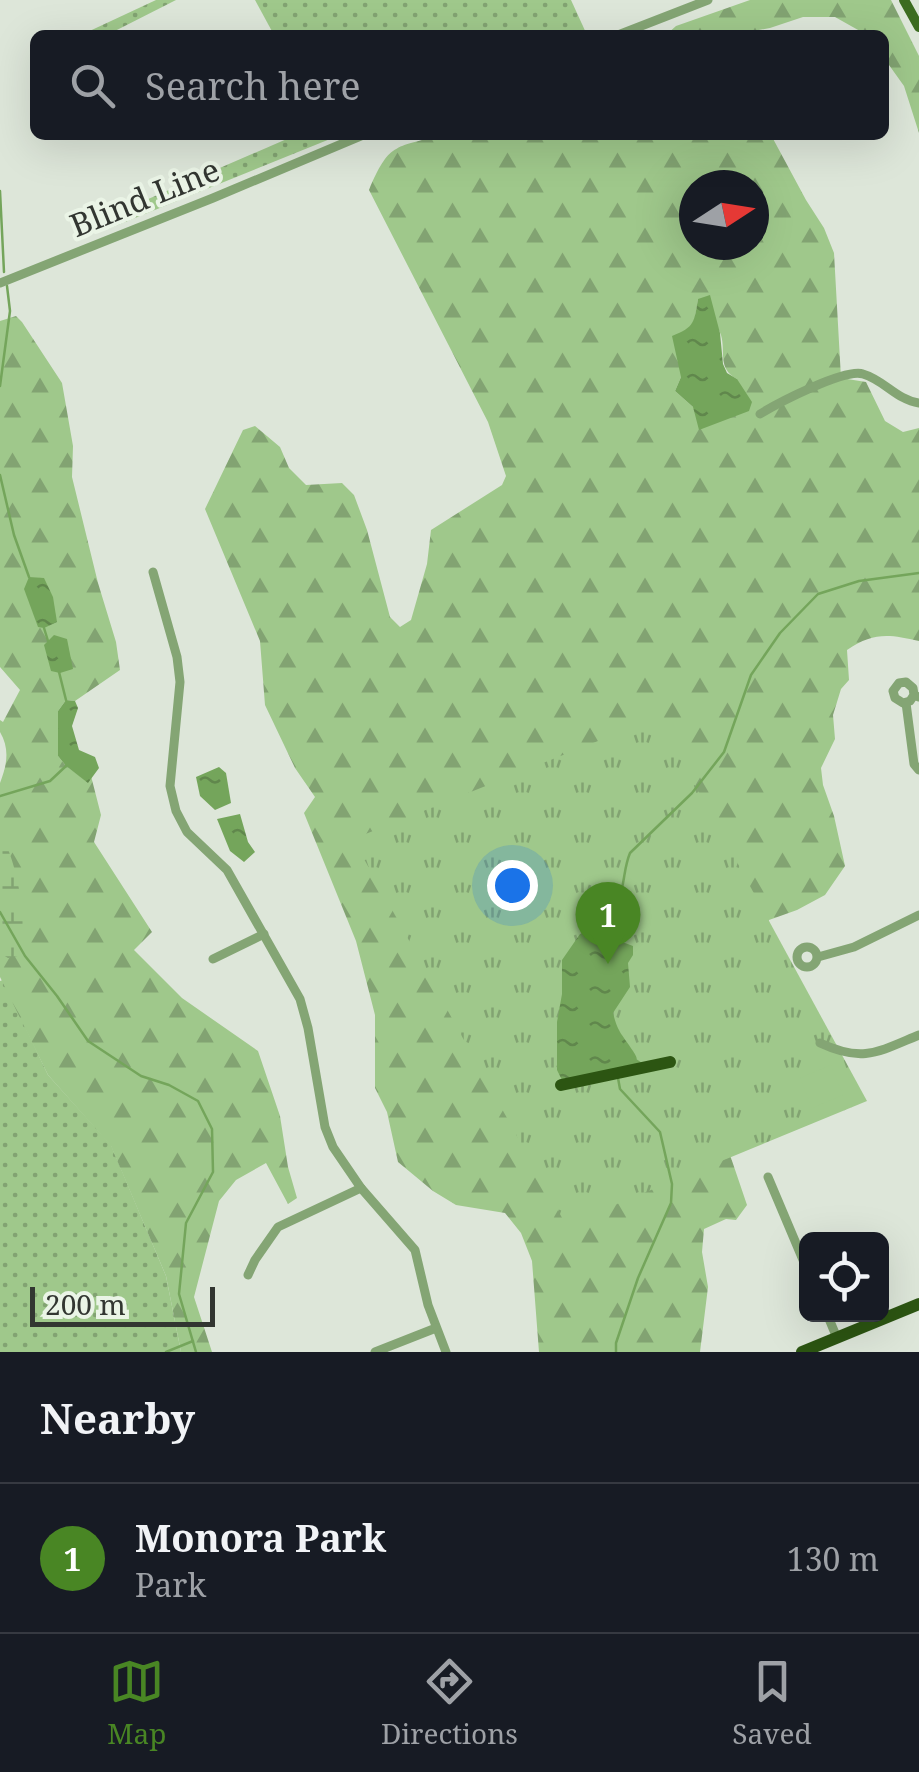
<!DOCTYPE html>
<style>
body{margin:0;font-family:"Noto Serif",serif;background:#242831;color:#f1f3f6}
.controls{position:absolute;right:30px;bottom:30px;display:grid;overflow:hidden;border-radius:15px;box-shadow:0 10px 40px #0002}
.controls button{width:90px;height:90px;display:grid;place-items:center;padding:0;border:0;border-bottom:2px solid #363941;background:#171b24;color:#f1f3f6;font:50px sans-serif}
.compass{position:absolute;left:679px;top:170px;width:90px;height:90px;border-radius:50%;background:#171b24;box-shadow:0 10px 40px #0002;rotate:78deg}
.scale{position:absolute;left:30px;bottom:25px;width:185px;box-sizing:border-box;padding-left:10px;border:5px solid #323631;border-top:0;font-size:28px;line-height:35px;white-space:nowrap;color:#323631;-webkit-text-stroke:8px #eaf4e6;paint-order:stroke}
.you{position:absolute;left:512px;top:885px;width:35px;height:35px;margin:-25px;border:8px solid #fff;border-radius:50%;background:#1a73e8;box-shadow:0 0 0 15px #1a73e833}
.badge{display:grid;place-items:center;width:65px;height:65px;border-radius:50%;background:#498624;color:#fff;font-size:32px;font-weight:700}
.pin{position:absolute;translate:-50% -82px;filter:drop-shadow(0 2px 5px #0008)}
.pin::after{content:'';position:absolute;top:52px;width:35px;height:30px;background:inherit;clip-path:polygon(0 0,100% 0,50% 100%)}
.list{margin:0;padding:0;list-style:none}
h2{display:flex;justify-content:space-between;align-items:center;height:130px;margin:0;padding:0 40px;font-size:42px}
h2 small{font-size:32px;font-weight:400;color:#9ea1a6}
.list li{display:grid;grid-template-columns:65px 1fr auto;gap:30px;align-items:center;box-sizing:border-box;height:150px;padding:0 40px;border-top:2px solid #363941}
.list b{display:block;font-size:38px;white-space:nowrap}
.list p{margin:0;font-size:32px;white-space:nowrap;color:#9ea1a6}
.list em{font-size:32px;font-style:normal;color:#9ea1a6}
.icon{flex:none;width:55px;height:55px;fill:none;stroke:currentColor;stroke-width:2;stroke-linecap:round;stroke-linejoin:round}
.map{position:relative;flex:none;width:919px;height:1352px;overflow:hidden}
.search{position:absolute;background:#171b24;box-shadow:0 10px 40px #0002;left:30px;right:30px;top:30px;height:110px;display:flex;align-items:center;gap:25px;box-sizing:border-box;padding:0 35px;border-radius:15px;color:#9ea1a6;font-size:38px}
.sheet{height:280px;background:#171b24}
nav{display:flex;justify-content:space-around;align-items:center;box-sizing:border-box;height:140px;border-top:2px solid #363941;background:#171b24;font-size:28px;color:#9ea1a6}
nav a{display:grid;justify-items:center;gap:5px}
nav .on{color:#498624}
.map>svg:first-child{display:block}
.grass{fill:url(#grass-dots)}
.forest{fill:url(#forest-firs);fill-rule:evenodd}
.wetland{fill:url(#wetland-marsh)}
.park{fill:url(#park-tufts)}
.pitch{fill:#9fc88b}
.water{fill:url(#water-ripples)}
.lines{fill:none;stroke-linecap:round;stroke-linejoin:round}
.stream{stroke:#74a55b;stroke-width:2.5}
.minor{stroke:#84a574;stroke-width:9}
.major{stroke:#3c6c20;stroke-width:10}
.highway{stroke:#2c5512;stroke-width:12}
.labels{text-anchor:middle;stroke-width:8;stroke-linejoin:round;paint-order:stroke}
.street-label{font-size:32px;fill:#323631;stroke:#eaf4e6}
</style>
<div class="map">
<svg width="919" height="1352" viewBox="0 0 919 1352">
<defs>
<pattern id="grass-dots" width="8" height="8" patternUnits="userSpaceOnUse" patternTransform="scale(2.5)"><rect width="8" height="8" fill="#9fc88b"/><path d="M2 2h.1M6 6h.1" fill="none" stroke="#82a372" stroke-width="1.8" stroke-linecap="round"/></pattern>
<pattern id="forest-firs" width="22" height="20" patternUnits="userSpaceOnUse" patternTransform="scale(2.5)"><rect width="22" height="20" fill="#9fc88b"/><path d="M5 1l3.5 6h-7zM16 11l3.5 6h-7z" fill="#82a372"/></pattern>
<pattern id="wetland-marsh" width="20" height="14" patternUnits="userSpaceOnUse" patternTransform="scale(2.5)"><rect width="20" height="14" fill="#9fc88b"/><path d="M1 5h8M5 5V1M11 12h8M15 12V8" fill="none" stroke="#82a372"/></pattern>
<pattern id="park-tufts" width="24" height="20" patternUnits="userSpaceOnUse" patternTransform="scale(2.5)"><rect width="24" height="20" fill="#9fc88b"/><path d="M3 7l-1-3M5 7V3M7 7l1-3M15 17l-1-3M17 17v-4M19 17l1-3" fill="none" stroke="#82a372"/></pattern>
<pattern id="water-ripples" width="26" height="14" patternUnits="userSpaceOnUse" patternTransform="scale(2.5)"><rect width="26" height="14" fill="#74a55b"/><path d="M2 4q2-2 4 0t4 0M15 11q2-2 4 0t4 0" fill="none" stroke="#60874c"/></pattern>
</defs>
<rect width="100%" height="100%" fill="#dde6d9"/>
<g class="grass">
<path d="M 156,0 L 176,0 L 107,35 L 81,35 Z"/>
<path d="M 255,0 L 571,0 L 587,35 L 274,35 Z"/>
<path d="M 296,135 L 340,135 L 108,229 L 97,204 C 110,215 124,208 139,203 Z"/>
<path d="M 3,980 L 48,1075 L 111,1145 L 166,1276 L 181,1352 L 0,1352 L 0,981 Z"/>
</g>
<g class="forest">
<path d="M 750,0 L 891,0 L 919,56 L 919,133 L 904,86 L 884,58 L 884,35 L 867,35 L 835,17 L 803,17 L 770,28 L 732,35 L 666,35 L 676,26 Z"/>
<path d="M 441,135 L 771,135 L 806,200 L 824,228 L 834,253 L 841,378 L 866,382 L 885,421 L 903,432 L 919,428 L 919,641 C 889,634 873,632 847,650 L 849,680 L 841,689 L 833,715 L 835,739 L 821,768 L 823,785 L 834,816 L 845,866 L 825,895 L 797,910 L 769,920 L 728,1149 L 747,1205 L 736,1220 L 726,1219 L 704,1229 L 702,1252 L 708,1287 L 700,1352 L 539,1352 L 532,1261 L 521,1233 L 505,1213 L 456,1205 L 433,1191 L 398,1162 L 387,1112 L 375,1088 L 375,1015 L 356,941 L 304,813 L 315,797 L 295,768 L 265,705 L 260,641 L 205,509 L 243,430 L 255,426 L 280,447 L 289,468 L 306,485 L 342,483 L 354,495 L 367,530 L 390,617 L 400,627 L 411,620 L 427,564 L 431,530 L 502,485 L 506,476 L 488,422 L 369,190 C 389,143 394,148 441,135 ZM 694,185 L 754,185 L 754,245 L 694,245 ZM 698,299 C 705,310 717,323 721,335 C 726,353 717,368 737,379 L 693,407 L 675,391 L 681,377 L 685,331 L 694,323 Z"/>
<path d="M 16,316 L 22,322 L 62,383 L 73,446 L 72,477 L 98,583 L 116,642 L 120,670 L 75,701 L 66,700 L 58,711 L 58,756 L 66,766 L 88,782 L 91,776 L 101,815 L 94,842 L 152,932 L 134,950 L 182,998 L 258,1051 L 280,1116 L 288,1167 L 297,1198 L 288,1204 L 266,1163 L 236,1180 L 219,1201 L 194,1297 L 212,1352 L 181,1352 L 166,1276 L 111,1146 L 48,1075 L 0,977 L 0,783 C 7,765 10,749 0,732 L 0,720 L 3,722 L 20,690 L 0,667 L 0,321 Z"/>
</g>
<path class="wetland" d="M 0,832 C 20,868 23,914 27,954 L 8,958 L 0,953 Z"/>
<path class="park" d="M 658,717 L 867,1101 L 566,1225 L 353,839 Z"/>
<path class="pitch" d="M 831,1065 L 843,1095 L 812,1108 L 800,1078 Z"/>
<g class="water">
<path d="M 710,295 L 720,333 L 723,364 L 727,373 L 737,379 L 752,402 L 749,411 L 699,430 L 693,407 L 675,391 L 681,377 L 672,336 C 695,327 694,322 698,299 Z"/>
<path d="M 29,577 L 44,578 L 53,597 L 57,622 L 44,628 L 38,627 L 24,589 Z"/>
<path d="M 54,635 L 67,639 L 73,669 L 60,673 L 51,671 L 44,645 Z"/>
<path d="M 66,700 L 75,701 L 78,708 L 72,726 L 79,750 L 95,757 L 99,768 L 88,783 L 66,766 L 58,756 L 58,711 Z"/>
<path d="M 219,767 L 226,773 L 231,803 L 215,810 L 200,796 L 196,777 Z"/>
<path d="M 240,814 L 248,842 L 255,852 L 244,862 L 230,851 L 217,819 Z"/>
<path d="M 593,931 L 633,946 L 633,955 L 628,963 L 630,987 L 613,1013 C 618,1033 622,1034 633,1051 C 642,1065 630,1054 643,1064 L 563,1082 L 557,1070 L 557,1022 L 562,994 L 562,960 L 580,934 Z"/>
</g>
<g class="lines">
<g class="stream">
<path d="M 0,191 L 4,272"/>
<path d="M 0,386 L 10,311 L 7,286"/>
<path d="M 0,475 L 14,535 L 29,577"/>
<path d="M 44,628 L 48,641"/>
<path d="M 59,672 L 66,700"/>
<path d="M 0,796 L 50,781 L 66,766"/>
<path d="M 0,912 L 25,956 L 57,996 L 88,1041 L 141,1076 L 169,1085 L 198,1101 L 212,1129 L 213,1172 L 186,1223 L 179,1294 L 196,1352"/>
<path d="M 606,937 C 605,915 616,908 622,888 C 625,875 625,865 630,853 L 692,793 L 724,752 L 751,675 L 780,633 L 818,594 L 859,581 L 919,573"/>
<path d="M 166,1352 L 193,1341"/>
<path d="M 616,1352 L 616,1343 L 638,1278 L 671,1203 L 672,1184 L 660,1132 L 620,1089 L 618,1078"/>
</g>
<g class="minor">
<path d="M 618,35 L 708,0"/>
<path d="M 0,283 L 213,198 L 363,135"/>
<path d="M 760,414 C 778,403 845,368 863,374 C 884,380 897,400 919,403"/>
<path d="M 153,572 L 177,657 L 180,682 L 170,786 L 176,811 L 187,832 L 227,870 L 300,999 L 308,1028 L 325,1127 L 333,1147 L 361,1188 L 415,1250 L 428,1305 L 446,1352"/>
<path d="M 914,695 L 910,701 L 903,703 L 895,698 L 893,691 L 899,683 L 906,682 L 913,688 L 914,695 L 919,697"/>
<path d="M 906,703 L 914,764 L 919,770"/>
<circle cx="807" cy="957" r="10"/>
<path d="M 818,957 L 854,947 L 919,915"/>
<path d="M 213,959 L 264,934"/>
<path d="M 820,1043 C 863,1063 878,1052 919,1035"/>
<path d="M 768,1177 L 806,1267"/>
<path d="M 248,1275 L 255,1260 L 278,1227 L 361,1188"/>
<path d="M 827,1314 L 837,1338"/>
<path d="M 375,1352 L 436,1328"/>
</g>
<path class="major" d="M 904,0 L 919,27"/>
<g class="highway">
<path d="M 561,1085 L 670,1062"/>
<path d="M 802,1352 L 919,1304"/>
</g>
</g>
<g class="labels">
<g class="street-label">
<text transform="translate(145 198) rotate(-22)" y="11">Blind Line</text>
</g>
</g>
</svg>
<div class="controls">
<button><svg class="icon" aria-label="locate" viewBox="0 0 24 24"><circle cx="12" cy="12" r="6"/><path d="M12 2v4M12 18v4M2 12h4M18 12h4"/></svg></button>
</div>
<svg class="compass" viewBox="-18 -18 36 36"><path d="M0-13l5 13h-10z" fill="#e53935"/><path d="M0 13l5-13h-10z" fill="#9ea1a6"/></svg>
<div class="scale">200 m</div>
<div class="you"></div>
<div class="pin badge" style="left:608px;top:964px">1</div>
<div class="search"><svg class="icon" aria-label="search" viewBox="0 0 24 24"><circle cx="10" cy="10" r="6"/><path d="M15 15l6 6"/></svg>Search here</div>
</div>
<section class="sheet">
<h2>Nearby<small></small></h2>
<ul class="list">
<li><span class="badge">1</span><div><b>Monora Park</b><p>Park</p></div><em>130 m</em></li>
</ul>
</section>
<nav>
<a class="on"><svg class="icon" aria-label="map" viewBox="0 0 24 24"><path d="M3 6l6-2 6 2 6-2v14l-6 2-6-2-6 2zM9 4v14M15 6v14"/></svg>Map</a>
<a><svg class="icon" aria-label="directions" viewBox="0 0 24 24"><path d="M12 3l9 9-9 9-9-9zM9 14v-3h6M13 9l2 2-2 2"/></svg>Directions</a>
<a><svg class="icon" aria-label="saved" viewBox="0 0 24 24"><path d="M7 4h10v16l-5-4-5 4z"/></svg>Saved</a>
</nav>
